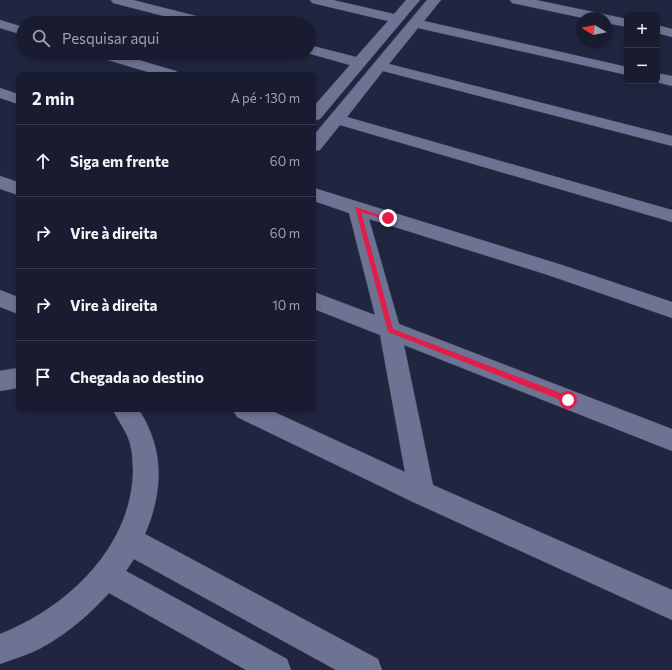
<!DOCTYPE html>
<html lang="pt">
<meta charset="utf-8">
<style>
body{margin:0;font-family:Commissioner,sans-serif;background:#26293c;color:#f1f3f6}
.controls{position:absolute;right:12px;top:12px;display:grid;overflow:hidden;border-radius:6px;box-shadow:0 2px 6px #0003}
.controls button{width:36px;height:36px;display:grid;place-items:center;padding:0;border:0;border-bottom:1px solid #373a4c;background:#191c30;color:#f1f3f6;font:20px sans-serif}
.compass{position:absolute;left:576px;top:12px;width:36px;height:36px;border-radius:50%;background:#191c30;box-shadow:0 2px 6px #0003;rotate:280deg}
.stop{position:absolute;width:12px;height:12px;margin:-9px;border:3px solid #e11d48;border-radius:50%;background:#fff}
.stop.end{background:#e11d48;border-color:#fff;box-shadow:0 1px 4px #0008}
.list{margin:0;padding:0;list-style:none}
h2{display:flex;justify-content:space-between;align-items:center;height:52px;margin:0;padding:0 16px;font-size:17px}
h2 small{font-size:13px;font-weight:400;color:#9fa1ab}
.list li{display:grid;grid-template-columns:26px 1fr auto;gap:12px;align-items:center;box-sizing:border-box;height:72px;padding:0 16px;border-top:1px solid #373a4c}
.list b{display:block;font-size:15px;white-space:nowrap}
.list em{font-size:13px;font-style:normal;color:#9fa1ab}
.icon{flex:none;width:22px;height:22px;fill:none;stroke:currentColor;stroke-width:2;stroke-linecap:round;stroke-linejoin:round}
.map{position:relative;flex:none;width:672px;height:670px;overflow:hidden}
.search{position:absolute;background:#191c30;box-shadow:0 2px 6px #0003;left:16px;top:16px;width:300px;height:44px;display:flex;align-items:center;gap:10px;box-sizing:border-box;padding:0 14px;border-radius:22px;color:#9fa1ab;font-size:15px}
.panel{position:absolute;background:#191c30;box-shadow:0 2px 6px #0003;left:16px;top:72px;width:300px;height:340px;border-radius:6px}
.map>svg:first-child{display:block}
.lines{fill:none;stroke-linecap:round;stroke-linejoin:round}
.minor-casing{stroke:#3e4258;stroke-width:1}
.minor{fill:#6d7493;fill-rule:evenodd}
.route{fill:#e11d48}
</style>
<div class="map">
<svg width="672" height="670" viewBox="0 0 672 670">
<rect width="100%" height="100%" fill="#212640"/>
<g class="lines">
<g class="minor-casing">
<g id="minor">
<path d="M 111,0 L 133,0 L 212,20 L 214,23 L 191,23 L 113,3 Z"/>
<path d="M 310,0 L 333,0 L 394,14 L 406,0 L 420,0 L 320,119 L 314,121 L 314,106 L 350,65 L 307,53 L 309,53 L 309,45 L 356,57 L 388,21 L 312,3 Z"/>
<path d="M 427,0 L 441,0 L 424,21 L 627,67 L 627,75 L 418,28 L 389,64 L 672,136 L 672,146 L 383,71 L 347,117 L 672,210 L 672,222 L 340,125 L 320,150 L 314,151 L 314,135 Z"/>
<path d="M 510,0 L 536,0 L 627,19 L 627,27 L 606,23 L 606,18 L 583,18 L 517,4 L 512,3 Z"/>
<path d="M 0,20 L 23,27 L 23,35 L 0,28 Z"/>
<path d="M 657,25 L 672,29 L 672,37 L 657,33 Z"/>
<path d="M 92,53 L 115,53 L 176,71 L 179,74 L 155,74 L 94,56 Z"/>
<path d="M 657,73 L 672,76 L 672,86 L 652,81 L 657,81 Z"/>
<path d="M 0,88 L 18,94 L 18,104 L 0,98 Z"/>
<path d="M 0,176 L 18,182 L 18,195 L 0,189 Z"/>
<path d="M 314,188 L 562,265 L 672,302 L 672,318 L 548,275 L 369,219 L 399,324 L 672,429 L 672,451 L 404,345 L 433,485 L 672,590 L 672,620 L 413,502 L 237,417 L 233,410 L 270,410 L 405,472 L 380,335 L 314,309 L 314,292 L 375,315 L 349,213 L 314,201 Z"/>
<path d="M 0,290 L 18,297 L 18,314 L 0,307 Z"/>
<path d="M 18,368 L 18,388 L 0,391 L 0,371 Z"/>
<path d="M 113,410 L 139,410 C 165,450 163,492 145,534 L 378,659 L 382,670 L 336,670 L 134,559 L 126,571 L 287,659 L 291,670 L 246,670 L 109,593 C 89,615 67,634 41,648 C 28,655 13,659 0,664 L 0,634 C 67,608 133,546 133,469 C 132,462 133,455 131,448 C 129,434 119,423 113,410 Z"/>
</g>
</g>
<use href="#minor" class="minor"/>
</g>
<path class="route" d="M 355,207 L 390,218 L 388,220 L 361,212 L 393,329 L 571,397 L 571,402 L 566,402 L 388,332 Z"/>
</svg>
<div class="controls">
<button>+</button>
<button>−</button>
</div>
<svg class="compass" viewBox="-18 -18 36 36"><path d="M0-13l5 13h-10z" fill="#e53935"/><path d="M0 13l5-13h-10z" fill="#9fa1ab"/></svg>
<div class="stop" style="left:568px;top:400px"></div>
<div class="stop end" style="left:388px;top:218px"></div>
<div class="search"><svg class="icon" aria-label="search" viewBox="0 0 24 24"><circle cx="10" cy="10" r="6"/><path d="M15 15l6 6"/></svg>Pesquisar aqui</div>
<section class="panel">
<h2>2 min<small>A pé · 130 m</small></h2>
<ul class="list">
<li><svg class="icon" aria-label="ahead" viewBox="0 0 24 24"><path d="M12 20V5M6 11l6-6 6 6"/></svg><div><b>Siga em frente</b></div><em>60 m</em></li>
<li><svg class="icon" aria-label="right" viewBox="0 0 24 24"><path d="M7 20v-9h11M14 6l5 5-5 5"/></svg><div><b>Vire à direita</b></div><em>60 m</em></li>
<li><svg class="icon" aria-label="right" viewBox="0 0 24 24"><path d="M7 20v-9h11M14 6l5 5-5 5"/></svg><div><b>Vire à direita</b></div><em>10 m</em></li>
<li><svg class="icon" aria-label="arrive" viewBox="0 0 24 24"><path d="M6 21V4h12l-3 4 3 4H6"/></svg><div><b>Chegada ao destino</b></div></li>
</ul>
</section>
</div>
